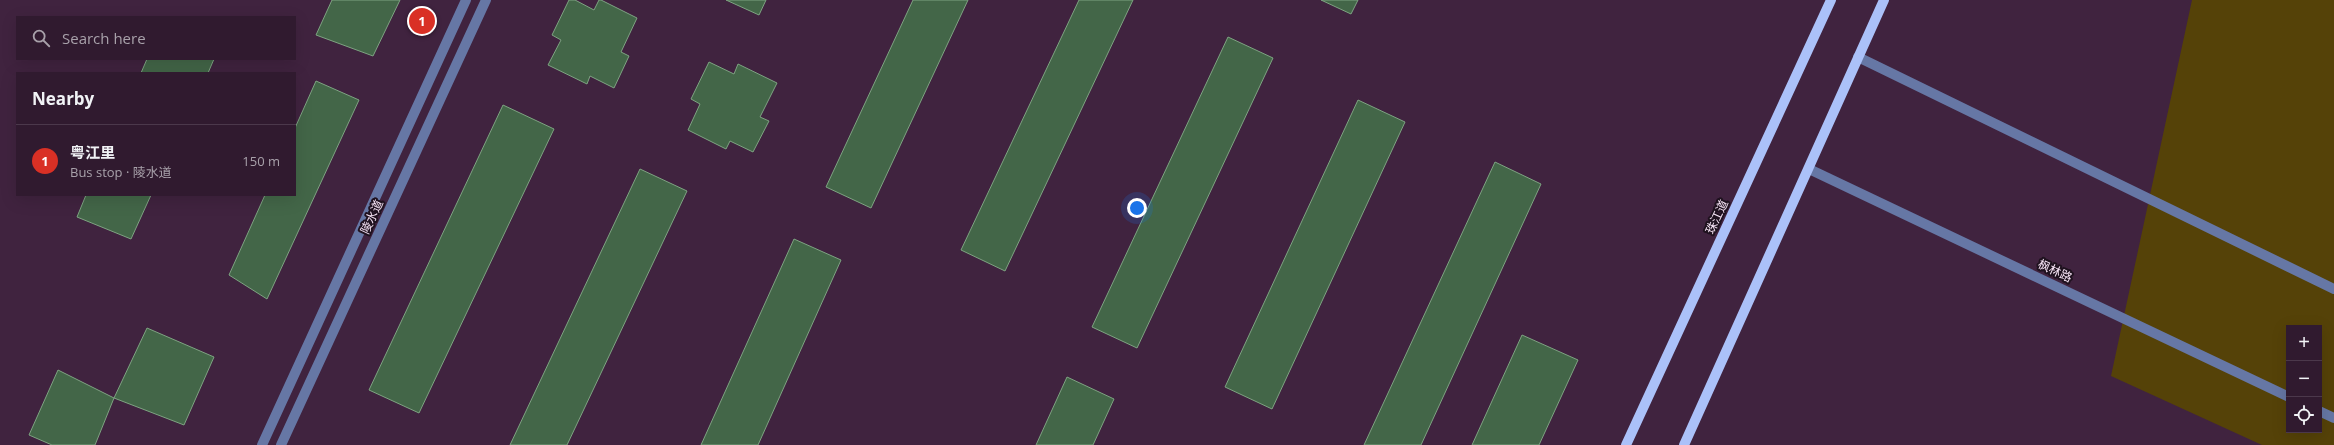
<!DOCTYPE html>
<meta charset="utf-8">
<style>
body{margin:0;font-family:"Open Sans","Noto Sans SC",sans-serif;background:#3c273b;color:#f1f3f6}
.controls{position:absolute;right:12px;bottom:12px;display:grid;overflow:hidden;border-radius:0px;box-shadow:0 4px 16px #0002}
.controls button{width:36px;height:36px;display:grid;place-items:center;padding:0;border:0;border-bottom:1px solid #4b384b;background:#301a2f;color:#f1f3f6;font:20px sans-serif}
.you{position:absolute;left:1137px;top:208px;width:14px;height:14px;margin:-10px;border:3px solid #fff;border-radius:50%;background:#1a73e8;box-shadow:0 0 0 6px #1a73e833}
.badge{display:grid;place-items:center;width:26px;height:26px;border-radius:50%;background:#d93025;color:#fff;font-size:13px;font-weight:700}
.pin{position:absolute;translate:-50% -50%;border:2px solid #fff;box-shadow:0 1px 4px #0006}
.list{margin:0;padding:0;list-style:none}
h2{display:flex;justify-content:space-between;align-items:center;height:52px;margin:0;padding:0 16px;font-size:17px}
h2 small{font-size:13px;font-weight:400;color:#a8a1aa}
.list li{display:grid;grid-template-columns:26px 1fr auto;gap:12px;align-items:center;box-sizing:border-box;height:72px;padding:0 16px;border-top:1px solid #4b384b}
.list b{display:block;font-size:15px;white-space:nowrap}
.list p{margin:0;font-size:13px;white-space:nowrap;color:#a8a1aa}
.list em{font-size:13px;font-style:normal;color:#a8a1aa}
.icon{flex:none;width:22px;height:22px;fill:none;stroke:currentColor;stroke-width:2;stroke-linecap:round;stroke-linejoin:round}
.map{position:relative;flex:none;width:2334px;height:445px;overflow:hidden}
.search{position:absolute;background:#301a2f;box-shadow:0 4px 16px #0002;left:16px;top:16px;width:280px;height:44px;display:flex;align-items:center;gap:10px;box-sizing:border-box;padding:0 14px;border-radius:0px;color:#a8a1aa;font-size:15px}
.panel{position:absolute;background:#301a2f;box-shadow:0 4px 16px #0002;left:16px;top:72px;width:280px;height:124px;border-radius:0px}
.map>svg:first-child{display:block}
.green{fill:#554208;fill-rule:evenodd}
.building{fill:#436648;stroke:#7ea382}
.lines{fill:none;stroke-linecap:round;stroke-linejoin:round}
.minor{stroke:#6677a5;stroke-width:10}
.major{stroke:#abc1f9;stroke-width:10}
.labels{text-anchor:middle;stroke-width:4;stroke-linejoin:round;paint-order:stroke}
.street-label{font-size:12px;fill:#fae7f9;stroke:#1f121f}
</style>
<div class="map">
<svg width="2334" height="445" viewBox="0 0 2334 445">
<rect width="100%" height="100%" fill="#40233f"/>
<path class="green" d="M 2192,0 L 2334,0 L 2334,445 L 2262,445 L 2111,376 ZM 2289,328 L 2319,328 L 2319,430 L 2289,430 Z"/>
<g class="building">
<path d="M 332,0 L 400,0 L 373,56 L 316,35 Z"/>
<path d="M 569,0 L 575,0 L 594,10 L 599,0 L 601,0 L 637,18 L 621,52 L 629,56 L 614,88 L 590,76 L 587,84 L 548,65 L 561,40 L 552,35 Z"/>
<path d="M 726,0 L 766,0 L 759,15 Z"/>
<path d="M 913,0 L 968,0 L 871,208 L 826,187 Z"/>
<path d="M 1079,0 L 1133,0 L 1005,271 L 961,250 Z"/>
<path d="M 1321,0 L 1358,0 L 1351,14 Z"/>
<path d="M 1228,37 L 1273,58 L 1137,348 L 1092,327 Z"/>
<path d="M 147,59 L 214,59 L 208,73 L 141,73 Z"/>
<path d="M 709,62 L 734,74 L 738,64 L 777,83 L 760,117 L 769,121 L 753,152 L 730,141 L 726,149 L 688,130 L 700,104 L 691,99 Z"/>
<path d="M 316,81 L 359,100 L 267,299 L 229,275 L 265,195 L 295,195 L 295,128 Z"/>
<path d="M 1358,100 L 1405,122 L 1272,409 L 1225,387 Z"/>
<path d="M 503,105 L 554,129 L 419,413 L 369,390 Z"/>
<path d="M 1495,162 L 1541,184 L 1421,445 L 1364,445 Z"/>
<path d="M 640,169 L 687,191 L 567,445 L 510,445 Z"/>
<path d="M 86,195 L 151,195 L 131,239 L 77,217 Z"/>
<path d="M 794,239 L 841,260 L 758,445 L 701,445 Z"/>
<path d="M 147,328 L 214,357 L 184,425 L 114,398 Z"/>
<path d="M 1522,335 L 1578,360 L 1539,445 L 1472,445 Z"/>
<path d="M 58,370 L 114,398 L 95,445 L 52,445 L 29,435 Z"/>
<path d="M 1067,377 L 1114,399 L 1093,445 L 1036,445 Z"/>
</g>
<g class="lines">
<g class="minor">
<path d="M 1858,57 L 2334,289"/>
<path d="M 1809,169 L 2289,397"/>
<path d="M 2319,411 L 2334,418"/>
<path d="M 262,445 L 466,0"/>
<path d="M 281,445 L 486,0"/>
</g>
<g class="major">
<path d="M 1626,445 L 1831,0"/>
<path d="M 1684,445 L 1884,0"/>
</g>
</g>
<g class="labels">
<g class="street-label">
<text transform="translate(372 217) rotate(-65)" y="4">陵水道</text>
<text transform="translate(1717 217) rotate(-65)" y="4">珠江道</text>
<text transform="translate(2055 271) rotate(25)" y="4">枫林路</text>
</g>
</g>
</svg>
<div class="controls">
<button>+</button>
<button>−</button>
<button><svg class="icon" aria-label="locate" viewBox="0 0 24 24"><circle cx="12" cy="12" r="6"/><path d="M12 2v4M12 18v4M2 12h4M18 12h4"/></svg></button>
</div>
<div class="you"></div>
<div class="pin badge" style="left:422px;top:21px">1</div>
<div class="search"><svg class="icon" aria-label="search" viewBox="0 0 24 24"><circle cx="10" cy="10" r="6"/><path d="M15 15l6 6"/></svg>Search here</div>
<section class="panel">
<h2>Nearby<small></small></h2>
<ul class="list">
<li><span class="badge">1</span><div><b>粤江里</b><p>Bus stop · 陵水道</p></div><em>150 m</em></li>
</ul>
</section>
</div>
